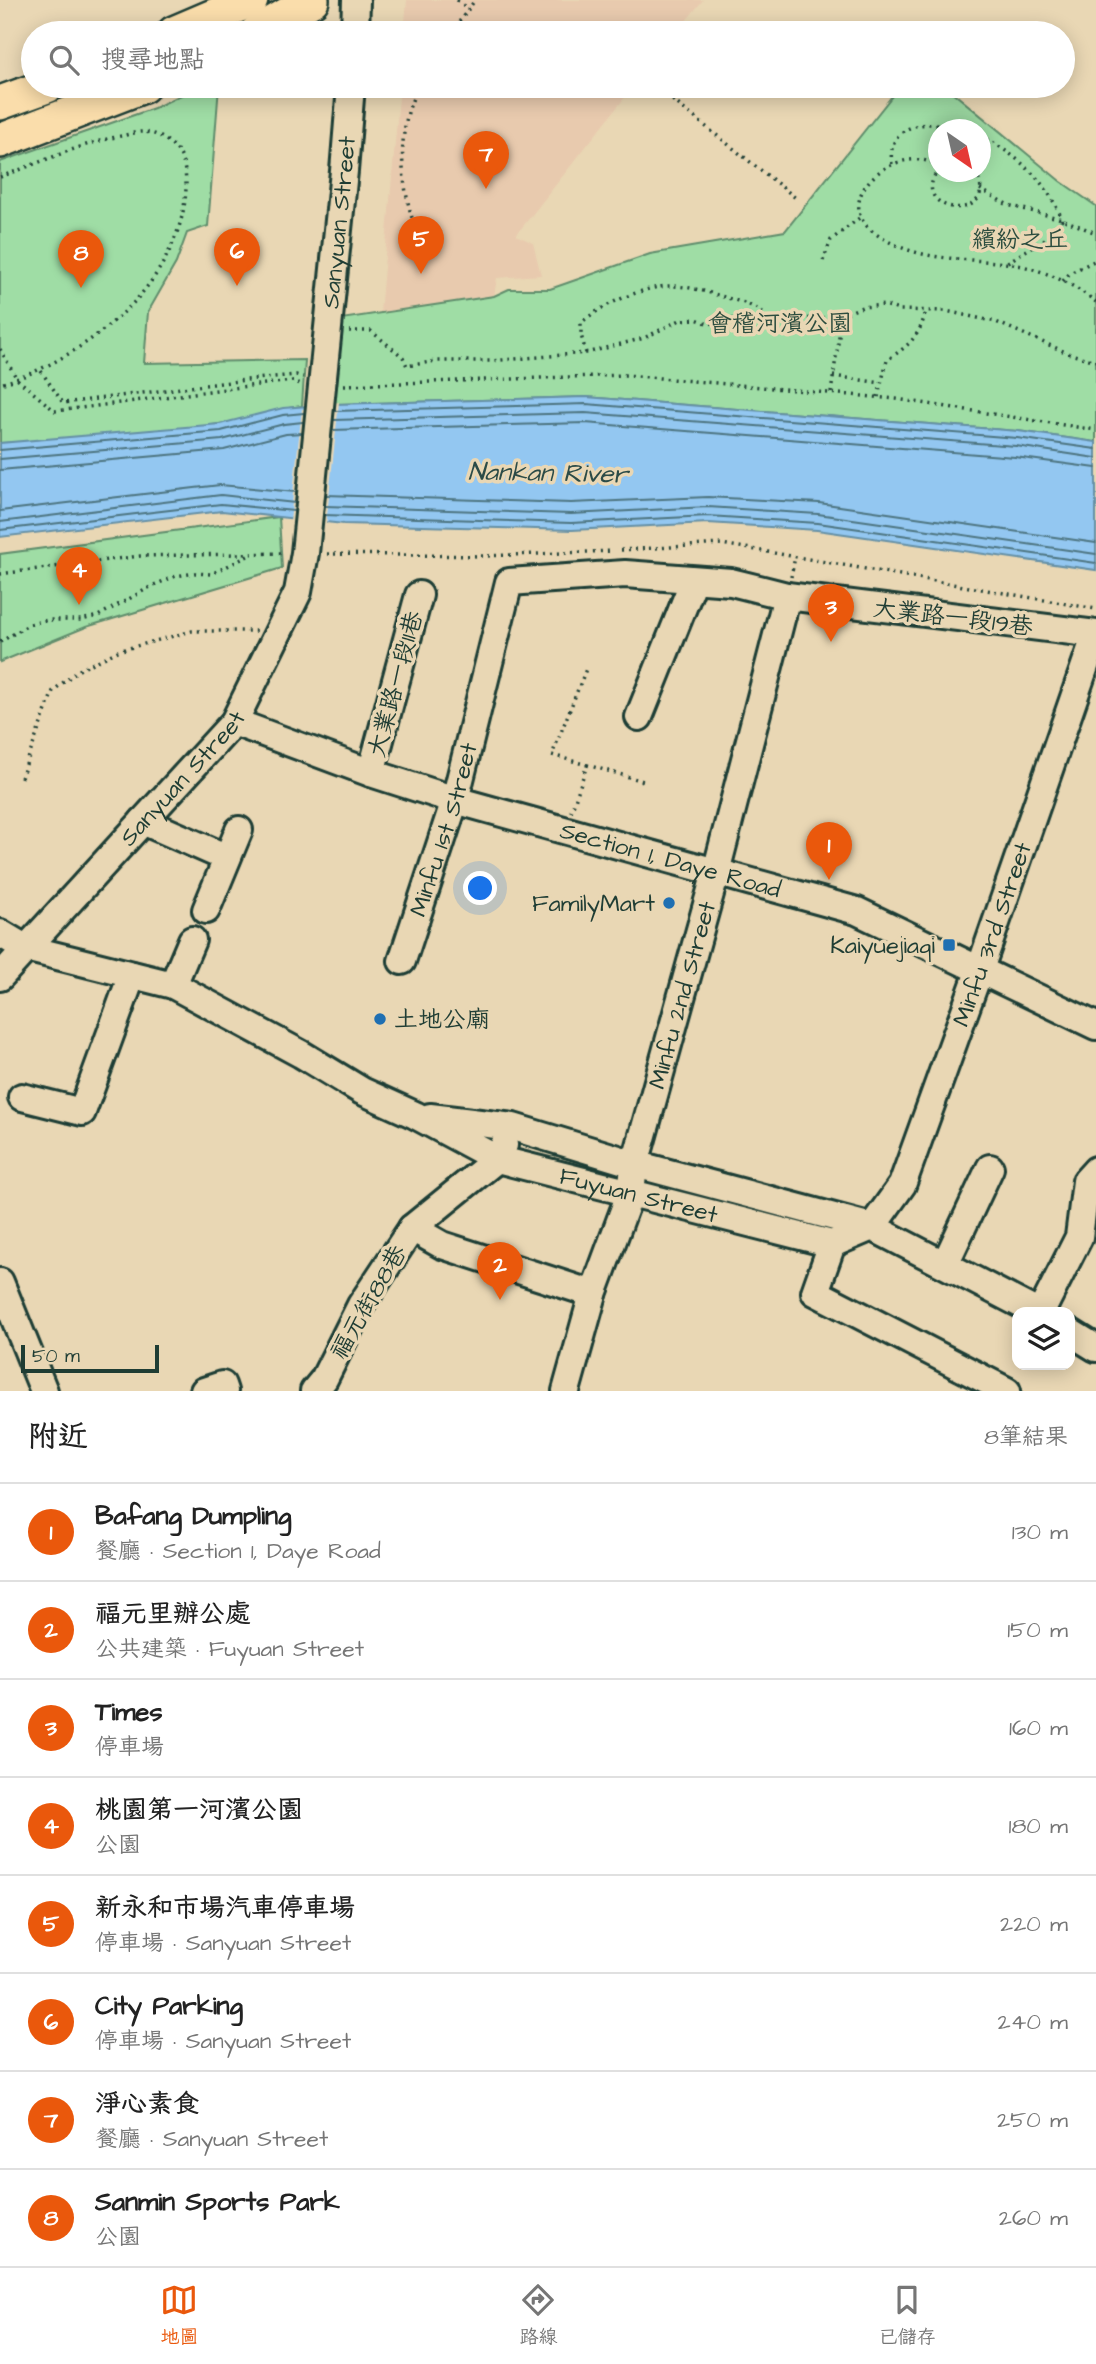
<!DOCTYPE html>
<html lang="zh-TW">
<meta charset="utf-8">
<style>
body{margin:0;font-family:"Architects Daughter","LXGW WenKai TC",sans-serif;background:#f6f6f6;color:#222}
.controls{position:absolute;right:21px;bottom:21px;display:grid;overflow:hidden;border-radius:14px;box-shadow:0 4px 18px #0003}
.controls button{width:63px;height:63px;display:grid;place-items:center;padding:0;border:0;border-bottom:2px solid #e0e0e0;background:#fff;color:#222;font:35px sans-serif}
.compass{position:absolute;left:928px;top:119px;width:63px;height:63px;border-radius:50%;background:#fff;box-shadow:0 4px 18px #0003;rotate:146deg}
.scale{position:absolute;left:21px;bottom:18px;width:138px;box-sizing:border-box;padding-left:7px;border:4px solid #1f3d34;border-top:0;font-size:19px;line-height:24px;white-space:nowrap;color:#1f3d34;-webkit-text-stroke:5px #e9d7b4;paint-order:stroke}
.you{position:absolute;left:481px;top:889px;width:24px;height:24px;margin:-18px;border:5px solid #fff;border-radius:50%;background:#1a73e8;box-shadow:0 0 0 10px #1a73e833}
.badge{display:grid;place-items:center;width:46px;height:46px;border-radius:50%;background:#ea580c;color:#fff;font-size:23px;font-weight:700}
.pin{position:absolute;translate:-50% -58px;filter:drop-shadow(0 2px 4px #0008)}
.pin::after{content:'';position:absolute;top:37px;width:24px;height:21px;background:inherit;clip-path:polygon(0 0,100% 0,50% 100%)}
.list{margin:0;padding:0;list-style:none}
h2{display:flex;justify-content:space-between;align-items:center;height:91px;margin:0;padding:0 28px;font-size:30px}
h2 small{font-size:23px;font-weight:400;color:#767676}
.list li{display:grid;grid-template-columns:46px 1fr auto;gap:21px;align-items:center;box-sizing:border-box;height:98px;padding:0 28px;border-top:2px solid #e0e0e0}
.list b{display:block;font-size:26px;white-space:nowrap}
.list p{margin:0;font-size:23px;white-space:nowrap;color:#767676}
.list em{font-size:23px;font-style:normal;color:#767676}
.icon{flex:none;width:38px;height:38px;fill:none;stroke:currentColor;stroke-width:2;stroke-linecap:round;stroke-linejoin:round}
.map{position:relative;flex:none;width:1096px;height:1391px;overflow:hidden}
.search{position:absolute;background:#fff;box-shadow:0 4px 18px #0003;left:21px;right:21px;top:21px;height:77px;display:flex;align-items:center;gap:18px;box-sizing:border-box;padding:0 24px;border-radius:38px;color:#767676;font-size:26px}
.sheet{height:875px;background:#fff}
nav{display:flex;justify-content:space-around;align-items:center;box-sizing:border-box;height:98px;border-top:2px solid #e0e0e0;background:#fff;font-size:19px;color:#767676}
nav a{display:grid;justify-items:center;gap:4px}
nav .on{color:#ea580c}
.map>svg:first-child{display:block}
.built{fill:#e8caae}
.green{fill:#9fdda5;stroke:#5f8d6c;stroke-width:2;fill-rule:evenodd}
.water{fill:#93c7f1;stroke:#6590a5;stroke-width:2}
.pier{fill:#e9d7b4}
.lines{fill:none;stroke-linecap:round;stroke-linejoin:round}
.shore{stroke:#4d7480;stroke-width:2}
.minor-casing{stroke:#1f3d34;stroke-width:32}
.major-casing{stroke:#1f3d34;stroke-width:38}
.path{stroke:#1f3d34;stroke-width:3.5;stroke-dasharray:2 5;stroke-linecap:butt}
.minor{stroke:#e9d7b4;stroke-width:26}
.major{stroke:#faddab;stroke-width:33}
.poi-dot{fill:#1f6fb2;stroke:#e9d7b4;stroke-width:2.5}
.labels{text-anchor:middle;stroke-width:7;stroke-linejoin:round;paint-order:stroke}
.street-label{font-size:24px;fill:#1f3d34;stroke:#e9d7b4}
.park-label{font-size:24px;fill:#2c4d3f;stroke:#e9d7b4}
.poi-label{font-size:24px;fill:#1f3d34;stroke:#e9d7b4;text-anchor:end}
.water-label{font-size:26px;font-style:italic;fill:#2b4b47;stroke:#e9d7b4}
</style>
<div class="map">
<svg width="1096" height="1391" viewBox="0 0 1096 1391">
<rect width="100%" height="100%" fill="#e9d7b4"/>
<filter id="ink" filterUnits="userSpaceOnUse"><feTurbulence type="fractalNoise" baseFrequency=".0143" numOctaves="2"/><feDisplacementMap in="SourceGraphic" scale="14" xChannelSelector="R" yChannelSelector="G"/><feConvolveMatrix kernelMatrix="1 2 1 2 8 2 1 2 1" color-interpolation-filters="sRGB"/></filter>
<g filter="url(#ink)">
<g class="built">
<path d="M 407,0 L 703,0 L 676,33 L 404,33 Z"/>
<path d="M 400,86 L 634,86 L 516,235 L 533,243 L 541,275 L 497,278 L 494,296 L 380,313 Z"/>
</g>
<g class="green">
<path d="M 200,86 L 219,86 L 208,226 L 187,233 L 176,263 L 148,312 L 144,363 L 305,360 L 302,406 C 273,409 247,420 219,424 C 146,435 73,439 0,443 L 0,162 L 154,108 Z"/>
<path d="M 900,86 L 945,86 L 1060,181 L 1096,206 L 1096,442 L 1018,431 L 586,397 L 335,404 L 341,319 L 494,296 L 509,289 L 550,289 L 650,254 L 785,231 ZM 939,130 L 981,130 L 981,172 L 939,172 Z"/>
<path d="M 279,517 L 282,568 L 86,627 L 0,662 L 0,554 Z"/>
</g>
<path class="water" d="M 586,397 L 1018,431 L 1096,442 L 1096,570 L 817,530 L 708,523 L 572,530 L 344,524 L 222,511 L 0,537 L 0,443 L 220,424 L 283,408 L 335,404 Z"/>
<path class="pier" d="M 339,402 L 326,525 L 290,522 L 302,409 Z"/>
<g class="lines">
<g class="shore">
<path d="M 334,411 L 586,404 L 1017,438 L 1096,449"/>
<path d="M 334,420 L 585,413 L 1016,446 L 1096,458"/>
<path d="M 332,430 L 585,423 L 1015,457 L 1096,468"/>
<path d="M 0,450 L 221,431 L 283,415 L 304,413"/>
<path d="M 0,459 L 222,440 L 284,424 L 303,422"/>
<path d="M 0,470 L 224,450 L 286,434 L 302,433"/>
<path d="M 326,495 L 571,503 L 708,497 L 819,503 L 1096,543"/>
<path d="M 325,506 L 571,514 L 708,507 L 818,514 L 1096,554"/>
<path d="M 0,511 L 220,485 L 296,492"/>
<path d="M 324,515 L 571,523 L 708,516 L 818,523 L 1096,563"/>
<path d="M 0,522 L 221,495 L 295,503"/>
<path d="M 0,530 L 221,504 L 294,511"/>
</g>
<g class="minor-casing">
<g id="minor">
<path d="M 355,33 L 356,0"/>
<path d="M 639,717 L 694,580"/>
<path id="s1" d="M 234,722 L 371,773 L 455,800 L 857,911 L 1096,1026"/>
<path d="M 371,773 L 419,595"/>
<path d="M 143,821 L 227,858"/>
<path d="M 206,910 L 239,830"/>
<path id="s2" d="M 0,933 L 25,948 L 173,985 L 301,1054 L 362,1091 L 415,1115 L 497,1159 L 832,1244 L 872,1227"/>
<path id="s3" d="M 402,961 L 455,800 L 509,582 L 625,574 L 731,582 L 787,596 L 1096,634"/>
<path id="s4" d="M 0,977 L 234,722 L 298,592 L 305,553 L 344,171 L 351,86"/>
<path d="M 173,985 L 192,940"/>
<path d="M 22,1097 L 82,1112 L 132,975"/>
<path d="M 430,1117 L 513,1127 L 635,1164 L 872,1227 L 1036,1312"/>
<path id="s5" d="M 872,1227 L 902,1185 L 980,969 L 1096,634"/>
<path d="M 412,1228 L 442,1245 L 593,1294"/>
<path d="M 832,1244 L 815,1292 L 1007,1391"/>
<path d="M 945,1264 L 990,1168"/>
<path d="M 0,1282 L 44,1391"/>
<path d="M 1041,1312 L 1079,1237 L 1086,1181 L 1096,1170"/>
<path d="M 1070,1332 L 1096,1348"/>
<path d="M 204,1391 L 222,1385 L 224,1391"/>
<path d="M 314,1391 L 324,1379 L 361,1305 L 412,1228 L 497,1159 L 504,1145"/>
<path id="s6" d="M 566,1391 L 593,1294 L 630,1194 L 635,1164 L 716,872 L 787,596"/>
</g>
</g>
<g class="major-casing">
<g id="major">
<path d="M 174,33 L 251,0"/>
<path d="M 256,33 L 312,0"/>
<path d="M 0,103 L 47,86"/>
<path d="M 0,141 L 143,86"/>
</g>
</g>
<g class="path">
<path d="M 457,0 L 468,9"/>
<path d="M 451,33 L 475,0"/>
<path d="M 418,86 C 414,96 409,106 407,117 C 397,156 405,204 420,241"/>
<path d="M 656,87 L 797,199"/>
<path d="M 981,135 C 1018,157 1045,178 1062,219 L 1058,231 L 1006,263"/>
<path d="M 892,164 C 885,119 936,119 966,130"/>
<path d="M 939,166 C 896,140 826,200 876,234 C 918,262 956,257 1004,263 C 1036,266 1071,282 1096,302"/>
<path d="M 939,169 C 904,214 1003,225 976,172"/>
<path d="M 0,177 C 40,163 79,144 121,136 C 127,135 135,132 142,132 C 153,132 163,137 171,144 C 183,153 185,167 186,182 C 187,230 158,281 123,313 C 88,345 46,371 0,384"/>
<path d="M 980,189 L 1008,205 L 1062,219 L 1096,233"/>
<path d="M 823,261 L 831,240 L 862,216"/>
<path d="M 1063,281 L 1070,273 L 1096,260"/>
<path d="M 349,331 L 371,331 L 403,357 L 407,366 L 436,361 L 490,361 L 586,353 L 644,338 L 680,320 L 696,319 L 709,324 L 730,319 L 771,320 L 795,317 L 816,319 L 842,315"/>
<path d="M 0,349 L 17,379 L 55,411 C 135,402 214,389 294,381 L 300,384"/>
<path d="M 586,353 L 581,335 L 581,323 C 601,305 644,286 671,286 C 689,286 707,292 724,297 C 737,301 753,304 764,314 L 764,319"/>
<path d="M 41,371 L 63,403 C 141,394 218,382 296,375 L 303,377"/>
<path d="M 833,376 L 881,383"/>
<path d="M 344,385 L 626,375 L 896,399 L 1096,430"/>
<path d="M 831,393 L 842,315 L 862,307 L 885,305 L 898,310 L 946,311 L 996,322 L 1070,354 L 1096,361"/>
<path d="M 878,397 L 887,360 C 909,345 920,337 926,310"/>
<path d="M 621,550 L 722,544 L 1096,609"/>
<path d="M 327,554 L 485,556 L 613,551"/>
<path d="M 0,574 L 140,556 L 284,553"/>
<path d="M 791,577 L 795,557"/>
<path d="M 0,642 L 30,624 L 48,620 L 81,620 L 98,616 L 154,585 L 176,576 L 195,573 L 211,574 L 250,555"/>
<path d="M 587,765 L 647,782"/>
<path d="M 21,778 L 53,691 L 77,671 L 118,651 L 192,631 L 256,631"/>
<path d="M 571,812 L 587,765 L 552,755 L 586,669"/>
</g>
<use href="#minor" class="minor"/>
<use href="#major" class="major"/>
</g>
</g>
<g class="poi-dot">
<circle cx="669" cy="903" r="7"/>
<rect x="942" y="938" width="14" height="14" rx="3.5"/>
<circle cx="380" cy="1019" r="7"/>
</g>
<g class="labels">
<g class="street-label">
<text dy="8" stroke="none"><textPath href="#s4" startOffset="863">Sanyuan Street</textPath></text>
<text transform="translate(953 617) rotate(7)" y="8">大業路一段19巷</text>
<text transform="translate(395 684) rotate(-75)" y="8">大業路一段11巷</text>
<text dy="8" stroke="none"><textPath href="#s4" startOffset="270">Sanyuan Street</textPath></text>
<text dy="8" stroke="none"><textPath href="#s3" startOffset="138">Minfu 1st Street</textPath></text>
<text dy="8" stroke="none"><textPath href="#s1" startOffset="458">Section 1, Daye Road</textPath></text>
<text dy="8" stroke="none"><textPath href="#s5" startOffset="318">Minfu 3rd Street</textPath></text>
<text dy="8" stroke="none"><textPath href="#s6" startOffset="413">Minfu 2nd Street</textPath></text>
<text dy="8" stroke="none"><textPath href="#s2" startOffset="696">Fuyuan Street</textPath></text>
<text transform="translate(368 1302) rotate(-60)" y="8">福元街88巷</text>
</g>
<g class="park-label">
<text x="1020" y="247">繽紛之丘</text>
<text x="780" y="331">會稽河濱公園</text>
</g>
<g class="poi-label">
<text x="655" y="911">FamilyMart</text>
<text x="935" y="953">Kaiyuejiaqi</text>
<text x="394" y="1027" text-anchor="start">土地公廟</text>
</g>
<g class="water-label">
<text transform="translate(548 472) rotate(1)" y="9">Nankan River</text>
</g>
</g>
</svg>
<div class="controls">
<button><svg class="icon" aria-label="layers" viewBox="0 0 24 24"><path d="M12 4l9 5-9 5-9-5zM3 14l9 5 9-5"/></svg></button>
</div>
<svg class="compass" viewBox="-18 -18 36 36"><path d="M0-13l5 13h-10z" fill="#e53935"/><path d="M0 13l5-13h-10z" fill="#767676"/></svg>
<div class="scale">50 m</div>
<div class="you"></div>
<div class="pin badge" style="left:829px;top:880px">1</div>
<div class="pin badge" style="left:500px;top:1300px">2</div>
<div class="pin badge" style="left:831px;top:642px">3</div>
<div class="pin badge" style="left:79px;top:605px">4</div>
<div class="pin badge" style="left:421px;top:274px">5</div>
<div class="pin badge" style="left:237px;top:286px">6</div>
<div class="pin badge" style="left:486px;top:189px">7</div>
<div class="pin badge" style="left:81px;top:288px">8</div>
<div class="search"><svg class="icon" aria-label="search" viewBox="0 0 24 24"><circle cx="10" cy="10" r="6"/><path d="M15 15l6 6"/></svg>搜尋地點</div>
</div>
<section class="sheet">
<h2>附近<small>8筆結果</small></h2>
<ul class="list">
<li><span class="badge">1</span><div><b>Bafang Dumpling</b><p>餐廳 · Section 1, Daye Road</p></div><em>130 m</em></li>
<li><span class="badge">2</span><div><b>福元里辦公處</b><p>公共建築 · Fuyuan Street</p></div><em>150 m</em></li>
<li><span class="badge">3</span><div><b>Times</b><p>停車場</p></div><em>160 m</em></li>
<li><span class="badge">4</span><div><b>桃園第一河濱公園</b><p>公園</p></div><em>180 m</em></li>
<li><span class="badge">5</span><div><b>新永和市場汽車停車場</b><p>停車場 · Sanyuan Street</p></div><em>220 m</em></li>
<li><span class="badge">6</span><div><b>City Parking</b><p>停車場 · Sanyuan Street</p></div><em>240 m</em></li>
<li><span class="badge">7</span><div><b>淨心素食</b><p>餐廳 · Sanyuan Street</p></div><em>250 m</em></li>
<li><span class="badge">8</span><div><b>Sanmin Sports Park</b><p>公園</p></div><em>260 m</em></li>
</ul>
</section>
<nav>
<a class="on"><svg class="icon" aria-label="map" viewBox="0 0 24 24"><path d="M3 6l6-2 6 2 6-2v14l-6 2-6-2-6 2zM9 4v14M15 6v14"/></svg>地圖</a>
<a><svg class="icon" aria-label="directions" viewBox="0 0 24 24"><path d="M12 3l9 9-9 9-9-9zM9 14v-3h6M13 9l2 2-2 2"/></svg>路線</a>
<a><svg class="icon" aria-label="saved" viewBox="0 0 24 24"><path d="M7 4h10v16l-5-4-5 4z"/></svg>已儲存</a>
</nav>
